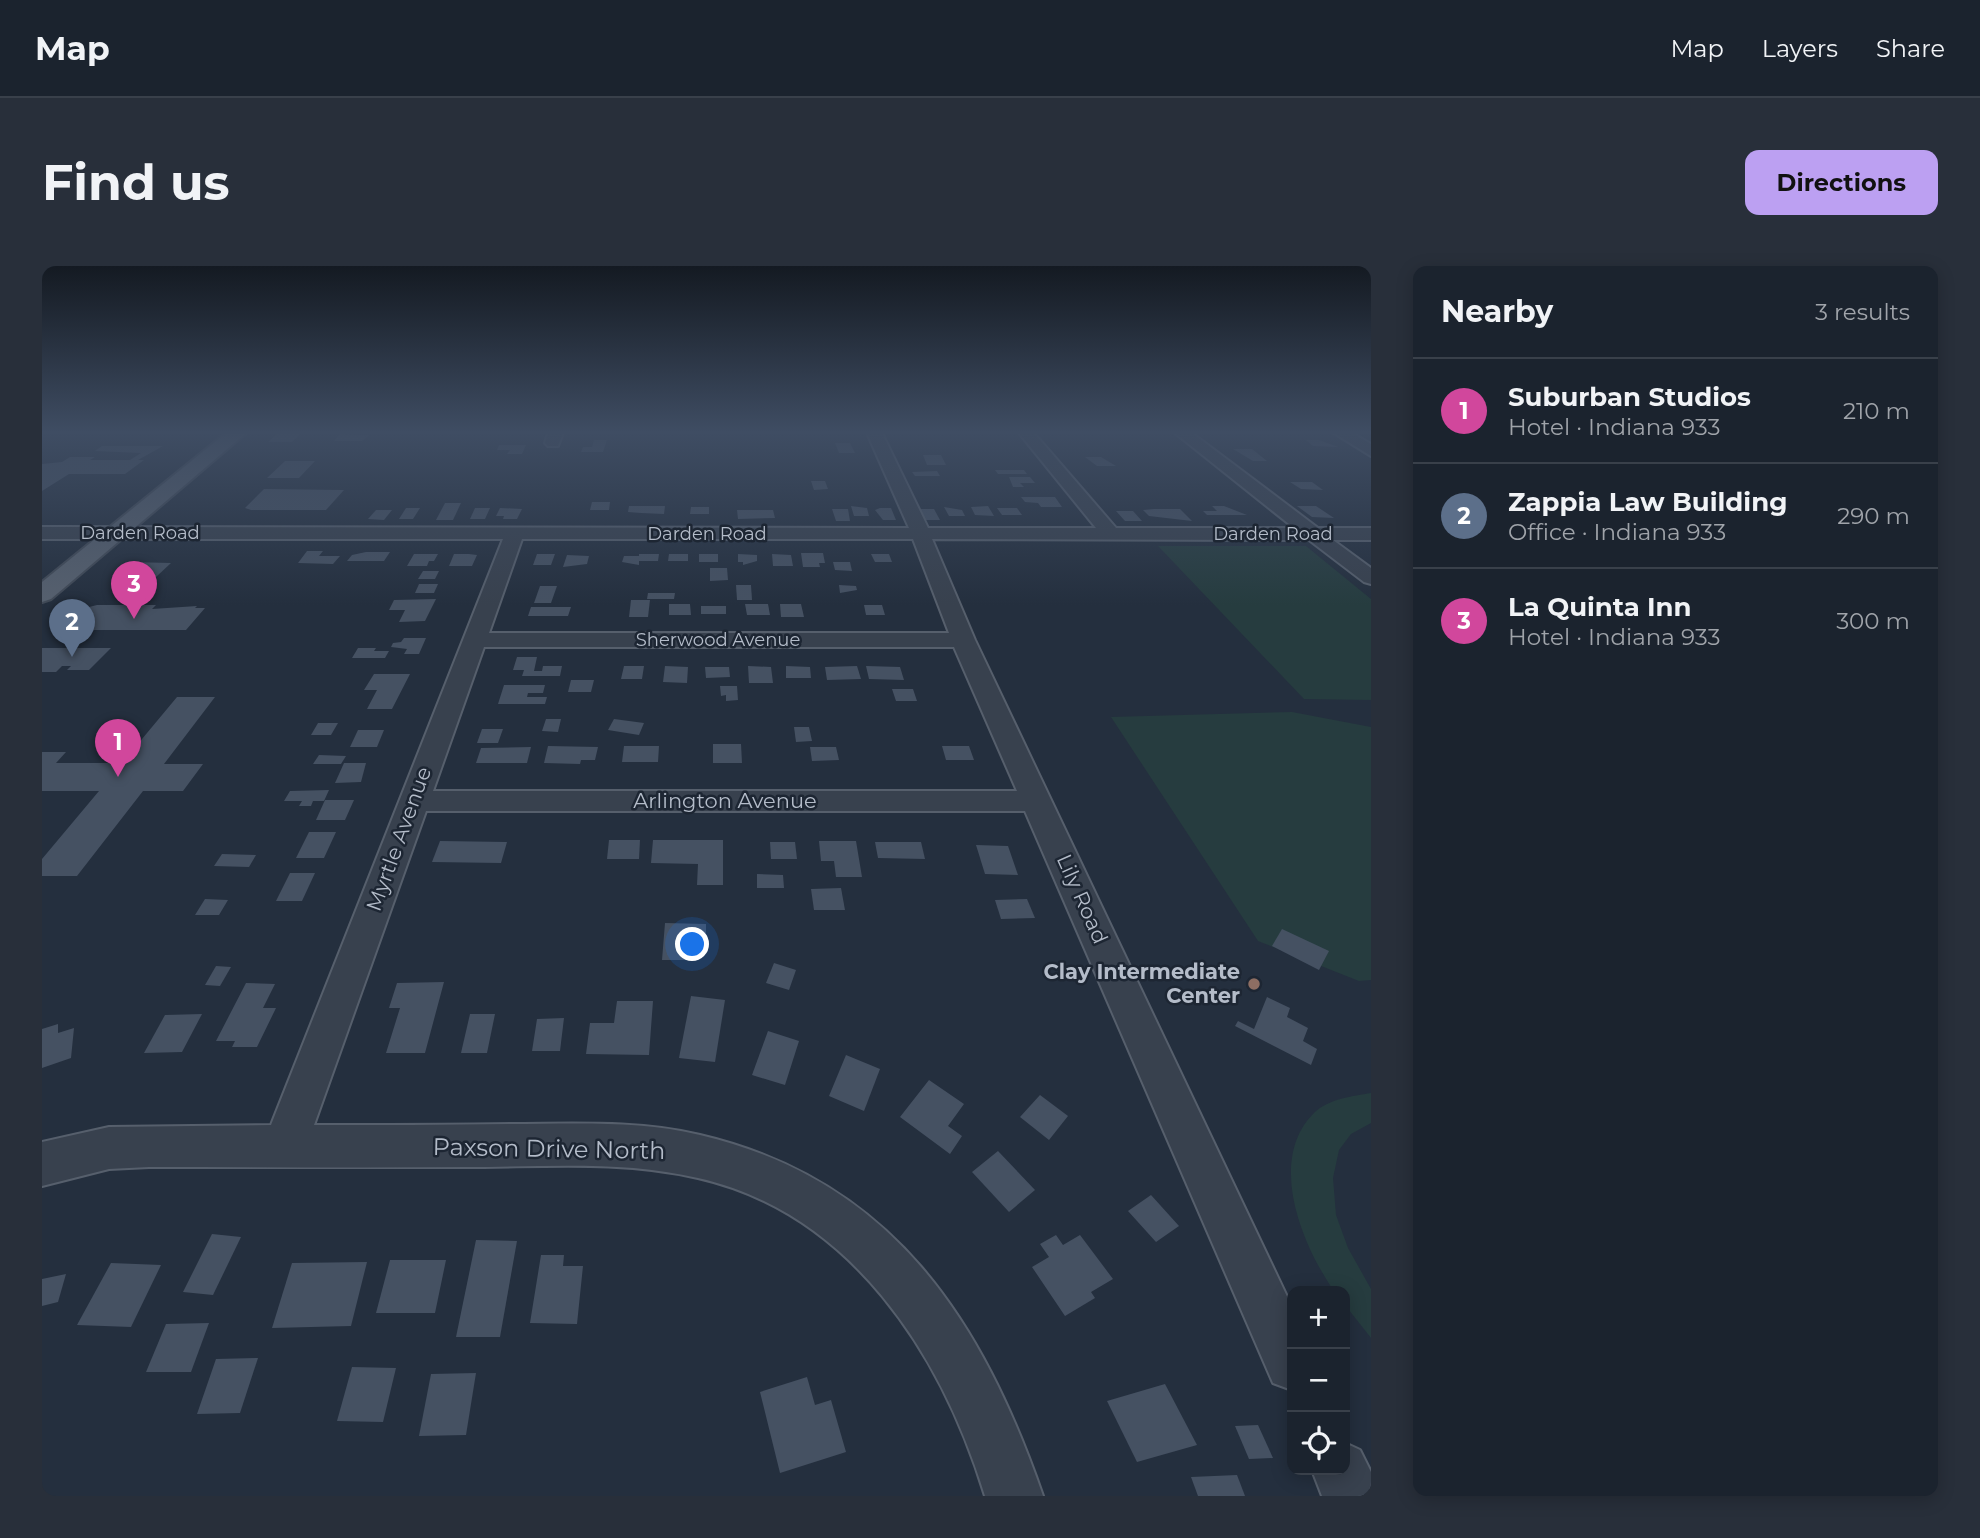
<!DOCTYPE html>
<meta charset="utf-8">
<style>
body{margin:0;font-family:Montserrat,sans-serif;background:#282f3a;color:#f1f3f6}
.controls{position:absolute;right:21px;bottom:21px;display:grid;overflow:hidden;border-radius:14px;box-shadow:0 4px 18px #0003}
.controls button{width:63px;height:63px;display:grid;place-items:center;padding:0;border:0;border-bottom:2px solid #39404a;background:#1b232e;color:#f1f3f6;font:35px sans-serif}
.you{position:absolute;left:651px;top:679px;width:24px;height:24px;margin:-18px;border:5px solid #fff;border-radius:50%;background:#1a73e8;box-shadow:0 0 0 10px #1a73e833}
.badge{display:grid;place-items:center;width:46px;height:46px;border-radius:50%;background:#bca0f2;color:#fff;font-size:23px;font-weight:700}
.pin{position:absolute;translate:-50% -58px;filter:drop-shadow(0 2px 4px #0008)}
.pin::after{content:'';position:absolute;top:37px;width:24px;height:21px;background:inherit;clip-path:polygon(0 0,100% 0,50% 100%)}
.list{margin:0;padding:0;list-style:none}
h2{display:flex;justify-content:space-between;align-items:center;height:91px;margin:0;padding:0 28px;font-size:30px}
h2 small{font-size:23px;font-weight:400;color:#a0a4aa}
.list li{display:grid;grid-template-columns:46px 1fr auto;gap:21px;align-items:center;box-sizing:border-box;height:105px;padding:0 28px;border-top:2px solid #39404a}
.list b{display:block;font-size:26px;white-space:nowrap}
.list p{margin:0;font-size:23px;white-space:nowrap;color:#a0a4aa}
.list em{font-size:23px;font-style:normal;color:#a0a4aa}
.icon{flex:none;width:38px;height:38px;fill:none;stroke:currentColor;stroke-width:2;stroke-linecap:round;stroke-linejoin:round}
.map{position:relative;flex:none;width:1329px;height:1230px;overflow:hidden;border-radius:14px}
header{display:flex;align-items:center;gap:42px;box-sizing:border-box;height:98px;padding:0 35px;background:#1b232e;border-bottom:2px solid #39404a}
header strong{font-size:33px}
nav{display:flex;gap:38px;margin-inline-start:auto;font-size:24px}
.intro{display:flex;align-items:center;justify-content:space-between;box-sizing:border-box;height:168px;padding:0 42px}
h1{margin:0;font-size:49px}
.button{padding:18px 32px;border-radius:14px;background:#bca0f2;color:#111;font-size:24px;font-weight:700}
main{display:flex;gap:42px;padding:0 42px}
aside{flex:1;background:#1b232e;border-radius:14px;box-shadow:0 4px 18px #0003}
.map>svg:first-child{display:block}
.green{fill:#263c3f}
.building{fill:#455162}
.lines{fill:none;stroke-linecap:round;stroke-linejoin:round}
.minor-casing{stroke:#565f6c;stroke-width:4}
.major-casing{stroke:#414a57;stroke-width:4}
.minor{fill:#38414e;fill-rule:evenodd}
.major{fill:#56606e;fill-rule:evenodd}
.education-dot{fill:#8d6e63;stroke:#1d2633;stroke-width:2.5}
.labels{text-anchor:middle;stroke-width:5;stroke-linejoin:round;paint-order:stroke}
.far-street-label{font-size:18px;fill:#b4bcc9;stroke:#1d2633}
.street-label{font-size:21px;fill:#b4bcc9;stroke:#1d2633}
.poi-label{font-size:21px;font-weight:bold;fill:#b4bcc9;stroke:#1d2633;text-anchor:end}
.near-street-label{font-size:24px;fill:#b4bcc9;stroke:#1d2633}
</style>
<header>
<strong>Map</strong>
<nav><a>Map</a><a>Layers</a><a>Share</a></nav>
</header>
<div class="intro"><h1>Find us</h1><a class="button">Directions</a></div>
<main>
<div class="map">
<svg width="1329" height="1230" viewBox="0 0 1329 1230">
<rect width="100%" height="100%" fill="#242f3e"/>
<g class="green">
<path d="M 1116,280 L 1264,280 L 1329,333 L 1329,434 L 1262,433 Z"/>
<path d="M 1250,446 L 1329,461 L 1329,714 L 1317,715 L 1216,675 L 1069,451 Z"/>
<path d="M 1329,827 L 1329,857 L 1309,868 L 1297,884 L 1291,912 L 1294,949 L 1306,982 L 1329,1023 L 1329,1072 L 1303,1039 L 1303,1025 L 1292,1025 C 1260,979 1224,893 1273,846 C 1287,833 1311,830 1329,827 Z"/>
</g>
<g class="building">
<path d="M 235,168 L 258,168 L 250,176 L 226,176 Z"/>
<path d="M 298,168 L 327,169 L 320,175 L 292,175 Z"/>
<path d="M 552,174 L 565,174 L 561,186 L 539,186 L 541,181 L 550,181 Z"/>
<path d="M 1264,174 L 1277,174 L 1296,181 L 1271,180 Z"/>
<path d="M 793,177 L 808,177 L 813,187 L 797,187 Z"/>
<path d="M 457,179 L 484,179 L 480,188 L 465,188 L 468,184 L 455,184 Z"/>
<path d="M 60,180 L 121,180 L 96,194 L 102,194 L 83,208 L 27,208 L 0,225 L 0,198 L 20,196 L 28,191 L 53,191 L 48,194 L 88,194 L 99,187 L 53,185 Z"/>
<path d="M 1191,183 L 1210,183 L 1225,195 L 1211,195 Z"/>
<path d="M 881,189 L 899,189 L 904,199 L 885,199 Z"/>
<path d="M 1043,191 L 1059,191 L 1074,200 L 1055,200 Z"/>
<path d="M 243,195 L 273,195 L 257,212 L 225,212 Z"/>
<path d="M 953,204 L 982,204 L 985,208 L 956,208 Z"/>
<path d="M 895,205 L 898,210 L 873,210 L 870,206 Z"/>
<path d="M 967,211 L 988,211 L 993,217 L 978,217 L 982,221 L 971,221 Z"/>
<path d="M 769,215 L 783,215 L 786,223 L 772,224 Z"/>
<path d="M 1248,216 L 1270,216 L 1281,224 L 1259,223 Z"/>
<path d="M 222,223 L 302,224 L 284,244 L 209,244 L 203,242 Z"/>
<path d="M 979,231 L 1013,231 L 1020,241 L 999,241 L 996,237 L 983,236 Z"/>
<path d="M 550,236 L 568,236 L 567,244 L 548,244 Z"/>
<path d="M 403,237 L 419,237 L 411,254 L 394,254 Z"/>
<path d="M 587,240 L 623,240 L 622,248 L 599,247 L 586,246 Z"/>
<path d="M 809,240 L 825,242 L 827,250 L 812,250 Z"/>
<path d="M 946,240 L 952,250 L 933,249 L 929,241 Z"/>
<path d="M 1170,240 L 1182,240 L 1205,249 L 1165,249 L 1161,245 L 1175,245 Z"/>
<path d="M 1255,240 L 1274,240 L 1292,252 L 1270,251 Z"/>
<path d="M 649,241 L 667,241 L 667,248 L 648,248 Z"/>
<path d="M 902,241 L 920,244 L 923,250 L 907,250 Z"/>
<path d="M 364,242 L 378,242 L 371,253 L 357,253 Z"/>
<path d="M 433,242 L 448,242 L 443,253 L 428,253 Z"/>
<path d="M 458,242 L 480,243 L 475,253 L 461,253 L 462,250 L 454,250 Z"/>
<path d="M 838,242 L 849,242 L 854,254 L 841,254 L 833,244 Z"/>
<path d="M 955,242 L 975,242 L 980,249 L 960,249 Z"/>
<path d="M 790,243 L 806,243 L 808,255 L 794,255 Z"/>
<path d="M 878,243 L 892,243 L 898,254 L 883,254 Z"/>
<path d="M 1112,243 L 1138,243 L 1150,255 L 1107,250 L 1101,244 Z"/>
<path d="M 334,244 L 350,244 L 342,254 L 326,253 Z"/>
<path d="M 695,244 L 731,244 L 733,252 L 696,253 Z"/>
<path d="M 1074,245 L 1091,245 L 1100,255 L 1083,255 Z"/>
<path d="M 265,285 L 281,285 L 277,290 L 298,290 L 291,298 L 256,297 Z"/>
<path d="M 324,286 L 348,286 L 342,295 L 305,295 L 310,289 Z"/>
<path d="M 759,287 L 781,287 L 783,297 L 777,297 L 778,301 L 761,301 Z"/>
<path d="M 372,288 L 396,288 L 392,295 L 387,295 L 385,300 L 365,300 Z"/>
<path d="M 412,288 L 427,288 L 435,289 L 430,300 L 407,300 Z"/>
<path d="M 495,288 L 513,288 L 509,299 L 491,299 Z"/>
<path d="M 597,288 L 617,288 L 616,295 L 597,295 L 597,299 L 580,296 L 582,290 L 597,290 Z"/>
<path d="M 627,288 L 646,288 L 646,295 L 626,295 Z"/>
<rect x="657" y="288" width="19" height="8"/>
<path d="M 696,288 L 715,289 L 715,295 L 701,299 L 701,296 L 696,296 Z"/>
<path d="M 730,288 L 749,289 L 751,300 L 731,300 Z"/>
<path d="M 829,288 L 847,288 L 850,296 L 833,296 Z"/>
<path d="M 525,289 L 547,290 L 545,298 L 521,301 Z"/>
<path d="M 89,296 L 129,297 L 114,311 L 72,310 Z"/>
<path d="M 791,296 L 808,296 L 810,305 L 793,304 Z"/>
<path d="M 668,302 L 685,302 L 686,314 L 668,315 Z"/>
<path d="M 381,305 L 397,305 L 393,313 L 376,313 Z"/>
<path d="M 377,318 L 396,318 L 392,327 L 373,327 Z"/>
<path d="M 694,319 L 709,319 L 710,334 L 695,334 Z"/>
<path d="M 797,319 L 814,320 L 815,324 L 798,327 Z"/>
<path d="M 498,320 L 515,320 L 509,337 L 492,337 Z"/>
<path d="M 606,327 L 633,327 L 632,333 L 605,333 Z"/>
<path d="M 394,333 L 383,355 L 357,356 L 363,344 L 347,344 L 352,334 Z"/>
<path d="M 589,334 L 608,334 L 606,351 L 587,351 Z"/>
<path d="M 627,338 L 648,338 L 649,349 L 627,349 Z"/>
<path d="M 703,338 L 726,338 L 728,349 L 705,349 Z"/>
<path d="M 738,338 L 759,338 L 762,351 L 739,351 Z"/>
<path d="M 55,339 L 114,339 L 110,343 L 155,340 L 153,342 L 163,342 L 144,364 L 19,364 L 43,342 Z"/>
<path d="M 822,339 L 840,339 L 843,349 L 824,349 Z"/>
<rect x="659" y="340" width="25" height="8"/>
<path d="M 489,341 L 529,341 L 526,350 L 486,350 Z"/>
<path d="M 362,372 L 384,372 L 377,388 L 362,388 L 365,383 L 349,381 L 351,377 L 359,376 Z"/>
<path d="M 0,382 L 69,382 L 47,404 L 25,404 L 29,400 L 20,400 L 14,406 L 0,406 Z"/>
<path d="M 316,382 L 334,382 L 332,385 L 347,385 L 343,392 L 310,392 Z"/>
<path d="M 475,391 L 495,391 L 492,405 L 500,405 L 501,400 L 520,400 L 518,410 L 480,410 L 482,404 L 471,404 Z"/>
<path d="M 582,400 L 602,400 L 600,413 L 579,413 Z"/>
<path d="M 623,400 L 646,401 L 645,417 L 621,416 Z"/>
<path d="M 706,400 L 729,401 L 731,417 L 707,417 Z"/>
<path d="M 744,400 L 768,401 L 769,412 L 744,412 Z"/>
<path d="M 815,400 L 819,413 L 785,414 L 783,401 Z"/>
<path d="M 824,400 L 858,401 L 862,414 L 827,413 Z"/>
<path d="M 663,401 L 687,401 L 688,411 L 664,412 Z"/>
<path d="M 332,408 L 368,408 L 350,443 L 325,443 L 335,424 L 322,424 Z"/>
<path d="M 529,414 L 552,414 L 549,426 L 526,426 Z"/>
<path d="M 462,419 L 503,419 L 501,427 L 486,427 L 485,431 L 505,431 L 503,438 L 456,438 Z"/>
<path d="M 678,420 L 695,420 L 696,434 L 684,435 L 684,429 L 679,430 Z"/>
<path d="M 850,423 L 871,423 L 875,435 L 854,435 Z"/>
<path d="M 135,431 L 173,431 L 122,498 L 161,498 L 141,525 L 101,525 L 35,610 L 0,610 L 0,593 L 57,525 L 0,525 L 0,486 L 24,486 L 14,497 L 80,497 Z"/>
<path d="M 504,453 L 519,453 L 516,466 L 500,465 Z"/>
<path d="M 572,453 L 602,457 L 597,469 L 566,464 Z"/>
<path d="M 276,457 L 296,457 L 289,469 L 269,469 Z"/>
<path d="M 752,461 L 767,461 L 770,475 L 754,476 Z"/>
<path d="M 440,463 L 461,463 L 456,477 L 435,477 Z"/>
<path d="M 316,464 L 342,464 L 335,481 L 308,481 Z"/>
<path d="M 671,478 L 699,478 L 700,497 L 671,497 Z"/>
<path d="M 506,480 L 556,481 L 553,494 L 539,494 L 538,498 L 502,497 Z"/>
<path d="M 582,480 L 617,480 L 616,496 L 580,496 Z"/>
<path d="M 900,480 L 927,480 L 932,494 L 904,494 Z"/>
<path d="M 489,481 L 485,497 L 434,497 L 439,482 Z"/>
<path d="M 768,481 L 794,481 L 797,494 L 770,495 Z"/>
<path d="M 277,489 L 304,490 L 299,498 L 271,498 Z"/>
<path d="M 302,497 L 324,497 L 319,516 L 293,517 Z"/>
<path d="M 287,524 L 282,535 L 271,535 L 269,540 L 257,540 L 260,535 L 242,535 L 248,525 Z"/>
<path d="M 283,534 L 312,534 L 303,554 L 274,554 Z"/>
<path d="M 267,566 L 294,566 L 282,592 L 254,592 Z"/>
<path d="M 567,574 L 598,574 L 597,593 L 565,593 Z"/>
<path d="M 611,574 L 681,574 L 681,619 L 655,619 L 656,598 L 609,597 Z"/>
<path d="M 398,575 L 465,576 L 459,597 L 390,596 Z"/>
<path d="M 777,575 L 814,575 L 820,611 L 794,611 L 792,595 L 779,595 Z"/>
<path d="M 728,576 L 753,576 L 755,593 L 729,593 Z"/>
<path d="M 833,576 L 879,576 L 883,593 L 836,592 Z"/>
<path d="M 934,579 L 966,580 L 976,609 L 943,608 Z"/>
<path d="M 180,588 L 214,589 L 207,601 L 172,600 Z"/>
<path d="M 248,607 L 273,607 L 260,635 L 234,635 Z"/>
<path d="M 715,608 L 741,609 L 742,622 L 715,622 Z"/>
<path d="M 799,622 L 803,644 L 772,644 L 769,623 Z"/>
<path d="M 163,633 L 186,634 L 177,649 L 153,649 Z"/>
<path d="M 985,633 L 993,652 L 959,653 L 953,634 Z"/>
<path d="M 623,657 L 664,658 L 664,676 L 650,676 L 649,694 L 620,694 Z"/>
<path d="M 1240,663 L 1287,685 L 1277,704 L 1230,680 Z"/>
<path d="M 732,697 L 754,704 L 747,724 L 724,717 Z"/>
<path d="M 174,700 L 189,701 L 178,720 L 163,719 Z"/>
<path d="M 402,716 L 383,787 L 344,787 L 358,742 L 347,742 L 355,717 Z"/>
<path d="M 204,717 L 233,718 L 221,742 L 234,742 L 215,781 L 190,781 L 193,775 L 174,775 Z"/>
<path d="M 649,730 L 683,734 L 673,796 L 637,792 Z"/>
<path d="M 1225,731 L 1248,742 L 1245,751 L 1266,762 L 1261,775 L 1275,783 L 1269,799 L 1193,760 L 1196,755 L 1212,763 Z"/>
<path d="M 575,735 L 611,735 L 607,789 L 544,788 L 548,757 L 572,757 Z"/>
<path d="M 160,748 L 140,786 L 102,787 L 123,749 Z"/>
<path d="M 428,748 L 453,748 L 445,787 L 419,787 Z"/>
<path d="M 522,752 L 518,785 L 490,785 L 495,753 Z"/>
<path d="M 16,758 L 16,767 L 32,762 L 29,792 L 0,802 L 0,763 Z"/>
<path d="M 726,765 L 757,775 L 743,819 L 710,809 Z"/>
<path d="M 804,789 L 838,803 L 822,845 L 787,830 Z"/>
<path d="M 887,814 L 922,838 L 906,860 L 920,870 L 908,888 L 858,851 Z"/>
<path d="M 998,829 L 1026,850 L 1007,874 L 978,851 Z"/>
<path d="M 956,885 L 993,924 L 967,946 L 930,906 Z"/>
<path d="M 1109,929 L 1137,960 L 1114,976 L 1086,945 Z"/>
<path d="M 170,968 L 199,971 L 171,1029 L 141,1026 Z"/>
<path d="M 1014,969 L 1021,979 L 1038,969 L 1071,1013 L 1049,1026 L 1053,1032 L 1023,1050 L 990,1001 L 1007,991 L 998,978 Z"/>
<path d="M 434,974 L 475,975 L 458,1071 L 414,1071 Z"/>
<path d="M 499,989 L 522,989 L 521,1000 L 541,1000 L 535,1058 L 488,1057 Z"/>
<path d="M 348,994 L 404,994 L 393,1047 L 334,1047 Z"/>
<path d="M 325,996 L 309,1060 L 230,1062 L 250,997 Z"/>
<path d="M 69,997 L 119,999 L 89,1061 L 35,1059 Z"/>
<path d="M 24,1008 L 16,1036 L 0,1040 L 0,1013 Z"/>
<path d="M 167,1057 L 149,1106 L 104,1106 L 124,1058 Z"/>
<path d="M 216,1092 L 198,1147 L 155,1148 L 174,1093 Z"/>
<path d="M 310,1101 L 354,1102 L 341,1156 L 295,1155 Z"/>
<path d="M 434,1107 L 424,1169 L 377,1170 L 389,1108 Z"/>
<path d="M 765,1111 L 773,1139 L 789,1134 L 804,1186 L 738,1207 L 718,1126 Z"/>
<path d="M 1123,1118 L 1155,1179 L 1095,1196 L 1065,1135 Z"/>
<path d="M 1216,1159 L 1231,1192 L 1207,1193 L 1193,1160 Z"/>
<path d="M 1195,1209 L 1203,1230 L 1156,1230 L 1149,1211 Z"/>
</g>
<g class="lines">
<g class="minor-casing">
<g id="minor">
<path d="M 506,167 L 521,167 L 516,180 L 506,180 L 503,177 Z"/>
<path d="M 825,167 L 840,167 L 886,262 L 1054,262 L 977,167 L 992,167 L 1074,262 L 1252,262 L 1133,167 L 1150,167 L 1276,262 L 1329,262 L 1329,274 L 1291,274 L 1329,302 L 1329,318 L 1322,316 L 1267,274 L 890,273 L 933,374 L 1250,1041 L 1250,1124 L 1231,1117 L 983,545 L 384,545 L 272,859 C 337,859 403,859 468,858 C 530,858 597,854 658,869 C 850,914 940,1054 1001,1230 L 943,1230 C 900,1089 810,947 656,912 C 581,894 501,901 424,901 C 319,902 213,901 107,901 L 67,903 L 0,920 L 0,876 L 67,861 L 229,859 L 461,273 L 0,273 L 0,261 L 867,262 ZM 480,273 L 871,273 L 907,367 L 447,367 ZM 442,381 L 912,381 L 975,525 L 391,525 Z"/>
<path d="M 1292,167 L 1310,167 L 1329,178 L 1329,190 Z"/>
<path d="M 1303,1177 L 1318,1184 L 1329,1206 L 1329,1230 L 1280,1230 L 1270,1204 L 1303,1204 Z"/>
</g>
</g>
<g class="major-casing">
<path id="major" d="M 184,167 L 204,167 L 9,333 L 0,336 L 0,316 Z"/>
</g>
<use href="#minor" class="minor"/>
<use href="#major" class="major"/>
</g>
<linearGradient id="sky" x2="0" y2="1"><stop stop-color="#141a22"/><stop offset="0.49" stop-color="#3f4d63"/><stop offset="1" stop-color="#3f4d63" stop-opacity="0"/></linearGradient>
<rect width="1329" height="339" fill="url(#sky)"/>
<circle class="education-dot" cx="1212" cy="718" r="7"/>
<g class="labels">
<g class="far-street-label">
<text x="98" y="273">Darden Road</text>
<text x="665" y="274">Darden Road</text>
<text x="1231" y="274">Darden Road</text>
<text x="676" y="380">Sherwood Avenue</text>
</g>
<g class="street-label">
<text x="683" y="542">Arlington Avenue</text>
<text transform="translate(357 573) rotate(-70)" y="7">Myrtle Avenue</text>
<text transform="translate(1040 633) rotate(66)" y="7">Lily Road</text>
</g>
<g class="poi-label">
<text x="1198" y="713">Clay Intermediate<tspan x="1198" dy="24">Center</tspan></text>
</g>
<g class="near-street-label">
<text transform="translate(507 883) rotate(1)" y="8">Paxson Drive North</text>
</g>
</g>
</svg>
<div class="controls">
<button>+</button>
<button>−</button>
<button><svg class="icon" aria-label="locate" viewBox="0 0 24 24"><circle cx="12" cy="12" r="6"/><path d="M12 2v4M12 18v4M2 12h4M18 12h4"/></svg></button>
</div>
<div class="you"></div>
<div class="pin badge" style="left:76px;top:511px;background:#d1479c">1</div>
<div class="pin badge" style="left:30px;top:391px;background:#5c6f8a">2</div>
<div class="pin badge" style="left:92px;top:353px;background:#d1479c">3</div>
</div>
<aside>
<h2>Nearby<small>3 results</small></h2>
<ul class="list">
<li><span class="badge" style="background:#d1479c">1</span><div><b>Suburban Studios</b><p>Hotel · Indiana 933</p></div><em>210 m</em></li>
<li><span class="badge" style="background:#5c6f8a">2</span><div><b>Zappia Law Building</b><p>Office · Indiana 933</p></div><em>290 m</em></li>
<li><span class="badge" style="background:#d1479c">3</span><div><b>La Quinta Inn</b><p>Hotel · Indiana 933</p></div><em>300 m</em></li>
</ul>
</aside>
</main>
